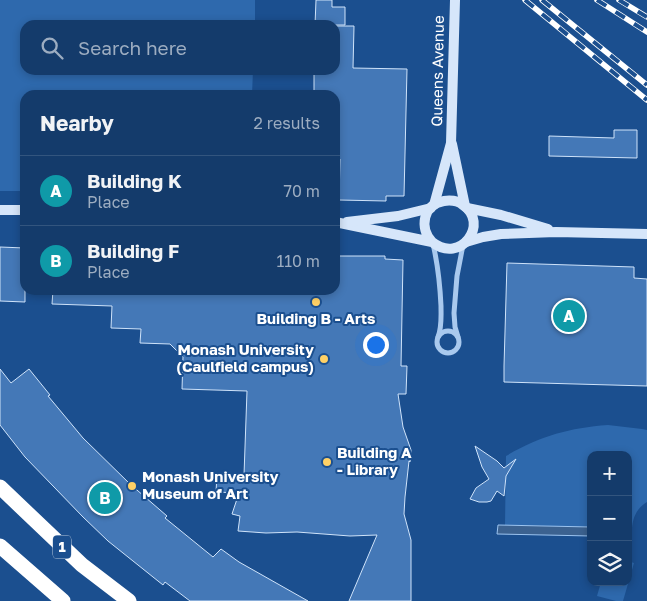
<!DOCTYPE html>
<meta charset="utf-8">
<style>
body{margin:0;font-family:"Golos Text",sans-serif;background:#1d4271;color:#f1f3f6}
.controls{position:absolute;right:15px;bottom:15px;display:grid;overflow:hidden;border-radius:10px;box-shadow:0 2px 8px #0003}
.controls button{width:45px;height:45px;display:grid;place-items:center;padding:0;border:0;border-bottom:1px solid #33557e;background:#143b6b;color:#f1f3f6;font:25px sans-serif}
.you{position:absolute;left:375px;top:344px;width:18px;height:18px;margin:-12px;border:4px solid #fff;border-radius:50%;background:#1a73e8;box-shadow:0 0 0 8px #1a73e833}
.badge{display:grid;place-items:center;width:32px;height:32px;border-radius:50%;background:#ffd166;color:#fff;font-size:16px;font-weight:700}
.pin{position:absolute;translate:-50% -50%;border:2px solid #fff;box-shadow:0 1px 5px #0006}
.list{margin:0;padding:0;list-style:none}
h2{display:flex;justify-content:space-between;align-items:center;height:65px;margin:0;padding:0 20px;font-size:21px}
h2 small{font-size:16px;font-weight:400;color:#9dadc1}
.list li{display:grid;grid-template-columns:32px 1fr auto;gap:15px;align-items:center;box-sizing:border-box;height:70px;padding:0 20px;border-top:1px solid #33557e}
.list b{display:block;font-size:19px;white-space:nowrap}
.list p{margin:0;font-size:16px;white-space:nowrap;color:#9dadc1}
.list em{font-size:16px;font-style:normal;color:#9dadc1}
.icon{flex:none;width:28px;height:28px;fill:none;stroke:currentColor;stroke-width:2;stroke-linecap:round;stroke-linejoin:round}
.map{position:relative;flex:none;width:647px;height:601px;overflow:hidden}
.search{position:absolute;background:#143b6b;box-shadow:0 2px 8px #0003;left:20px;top:20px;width:320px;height:55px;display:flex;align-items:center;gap:12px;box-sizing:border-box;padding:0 18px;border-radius:15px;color:#9dadc1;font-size:19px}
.panel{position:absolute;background:#143b6b;box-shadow:0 2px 8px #0003;left:20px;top:90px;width:320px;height:205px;border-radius:15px}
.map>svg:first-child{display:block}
.green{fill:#2e69ad}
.water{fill:#3c6290;stroke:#9cc4f0}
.building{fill:#4478b7;stroke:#cfe3fa}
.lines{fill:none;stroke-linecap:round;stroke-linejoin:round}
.street{stroke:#a9c9ee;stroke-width:5}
.secondary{stroke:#d6e6fa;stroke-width:10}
.highway{stroke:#fff;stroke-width:15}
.rail-casing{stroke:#fff;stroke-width:5.5}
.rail{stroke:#1b4f8f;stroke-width:4;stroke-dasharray:11;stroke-linecap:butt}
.poi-dot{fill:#ffd166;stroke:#1b4f8f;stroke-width:2}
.labels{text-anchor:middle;stroke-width:4;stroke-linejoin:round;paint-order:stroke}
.shield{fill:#1b4f8f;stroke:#bbcadd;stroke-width:1}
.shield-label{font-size:14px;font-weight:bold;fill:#fff}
.street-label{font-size:15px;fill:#fff;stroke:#1b4f8f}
.poi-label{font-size:15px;font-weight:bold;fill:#fff;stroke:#1b4f8f;text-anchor:start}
</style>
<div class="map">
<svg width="647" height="601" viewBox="0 0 647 601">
<rect width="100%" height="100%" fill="#1b4f8f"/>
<g class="green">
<path d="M 0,0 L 255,0 L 255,25 L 25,25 L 25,70 L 253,70 L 252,95 L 25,95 L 25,191 L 0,191 Z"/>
<path d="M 608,425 L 642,429 L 647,430 L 647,502 C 637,508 633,517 632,528 L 628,528 L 628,455 L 591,455 L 591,527 L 505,525 L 506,456 C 540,436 569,428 608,425 Z"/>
<path d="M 628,561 L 634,563 L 623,601 L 616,601 L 597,596 L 601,582 L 628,582 Z"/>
</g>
<path class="water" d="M 498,525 L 591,527 L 591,536 L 497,534 Z"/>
<g class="building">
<path d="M 316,0 L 332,0 L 332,7 L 345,7 L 345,25 L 315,25 Z"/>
<path d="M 335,26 L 354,26 L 353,68 L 407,69 L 404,196 L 386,196 L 386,201 L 339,200 L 340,159 L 335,159 L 335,95 L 314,95 L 314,70 L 335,70 Z"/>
<path d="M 614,130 L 637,130 L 637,158 L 549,156 L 549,136 L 614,138 Z"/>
<path d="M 0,247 L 25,248 L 25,302 L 0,301 Z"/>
<path d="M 335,256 L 385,256 L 385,259 L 403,260 L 401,366 L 407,366 L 406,394 L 398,394 L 403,427 L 411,450 L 410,462 L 409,461 L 405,497 L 404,514 L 411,540 L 411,601 L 349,601 L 377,535 L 350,536 L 297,532 L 266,533 L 238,531 L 240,516 L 232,514 L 239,493 L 216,492 L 217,474 L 244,475 L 247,391 L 182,389 L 183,357 L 170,344 L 140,343 L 141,329 L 111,328 L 112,306 L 52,304 L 53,290 L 335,290 Z"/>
<path d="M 507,263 L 634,267 L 634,278 L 647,279 L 647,386 L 504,382 L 504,366 Z"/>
<path d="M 0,369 L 11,383 L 29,369 L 50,395 L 48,396 L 83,438 L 130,484 L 167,516 L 165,518 L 213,557 L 221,549 L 239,562 L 308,601 L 190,601 L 165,582 L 163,585 L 108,541 L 83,517 L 25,457 L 0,425 Z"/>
<path d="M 475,446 L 497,461 L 504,468 L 516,459 L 506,476 L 504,496 L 497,491 L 491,501 L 487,502 L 479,502 L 470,499 L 476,488 L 489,479 L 482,467 Z"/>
</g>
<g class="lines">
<g class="street">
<path d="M 433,244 C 438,265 440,285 441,306 C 441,317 442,327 438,337"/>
<circle cx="448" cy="342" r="11"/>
<path d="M 458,337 L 455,327 L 454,313 L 457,276 L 463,245"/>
</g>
<g class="secondary">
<path d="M 452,144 L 465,206"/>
<path d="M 434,205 L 451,143 L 455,0"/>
<path d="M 467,208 L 501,215 L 548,229"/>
<path d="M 0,210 L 25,210"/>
<path d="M 335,222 L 432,242 C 461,265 490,223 463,205 C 458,201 451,200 444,201 C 423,204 419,228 432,242"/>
<path d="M 347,222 L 398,216 L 431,208"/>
<path d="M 466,242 L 483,237 L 501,234 L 556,232 L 647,234"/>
</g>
<g class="highway">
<path d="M 0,487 L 82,565 L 129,601"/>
<path d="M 0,546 L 63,601"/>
</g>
<g class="rail-casing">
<g id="rail">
<path d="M 525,0 L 647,100"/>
<path d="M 542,0 L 647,85"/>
<path d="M 597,0 L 647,32"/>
<path d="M 619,0 L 647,17"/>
</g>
</g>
<use href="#rail" class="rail"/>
</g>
<g class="poi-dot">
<circle cx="316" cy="302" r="5"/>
<circle cx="324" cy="359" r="5"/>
<circle cx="327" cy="462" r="5"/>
<circle cx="132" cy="486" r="5"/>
</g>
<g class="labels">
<rect class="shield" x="53" y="535.5" width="18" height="23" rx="4"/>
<g class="shield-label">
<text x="62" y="552">1</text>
</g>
<g class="street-label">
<text transform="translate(438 71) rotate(-89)" y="5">Queens Avenue</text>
</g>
<g class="poi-label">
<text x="316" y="324" text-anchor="middle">Building B - Arts</text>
<text x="314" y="355" text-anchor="end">Monash University<tspan x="314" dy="17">(Caulfield campus)</tspan></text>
<text x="337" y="458">Building A<tspan x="337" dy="17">- Library</tspan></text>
<text x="142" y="482">Monash University<tspan x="142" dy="17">Museum of Art</tspan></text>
</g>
</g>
</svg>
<div class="controls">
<button>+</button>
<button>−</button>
<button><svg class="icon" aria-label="layers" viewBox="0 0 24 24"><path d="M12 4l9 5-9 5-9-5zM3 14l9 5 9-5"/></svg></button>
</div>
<div class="you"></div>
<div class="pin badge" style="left:569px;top:316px;background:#0f9aa8">A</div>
<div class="pin badge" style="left:105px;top:498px;background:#0f9aa8">B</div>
<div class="search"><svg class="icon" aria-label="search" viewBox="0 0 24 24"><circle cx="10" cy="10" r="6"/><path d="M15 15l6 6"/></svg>Search here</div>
<section class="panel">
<h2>Nearby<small>2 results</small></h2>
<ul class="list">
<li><span class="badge" style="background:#0f9aa8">A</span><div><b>Building K</b><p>Place</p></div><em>70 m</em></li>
<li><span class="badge" style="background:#0f9aa8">B</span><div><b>Building F</b><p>Place</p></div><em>110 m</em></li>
</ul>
</section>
</div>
